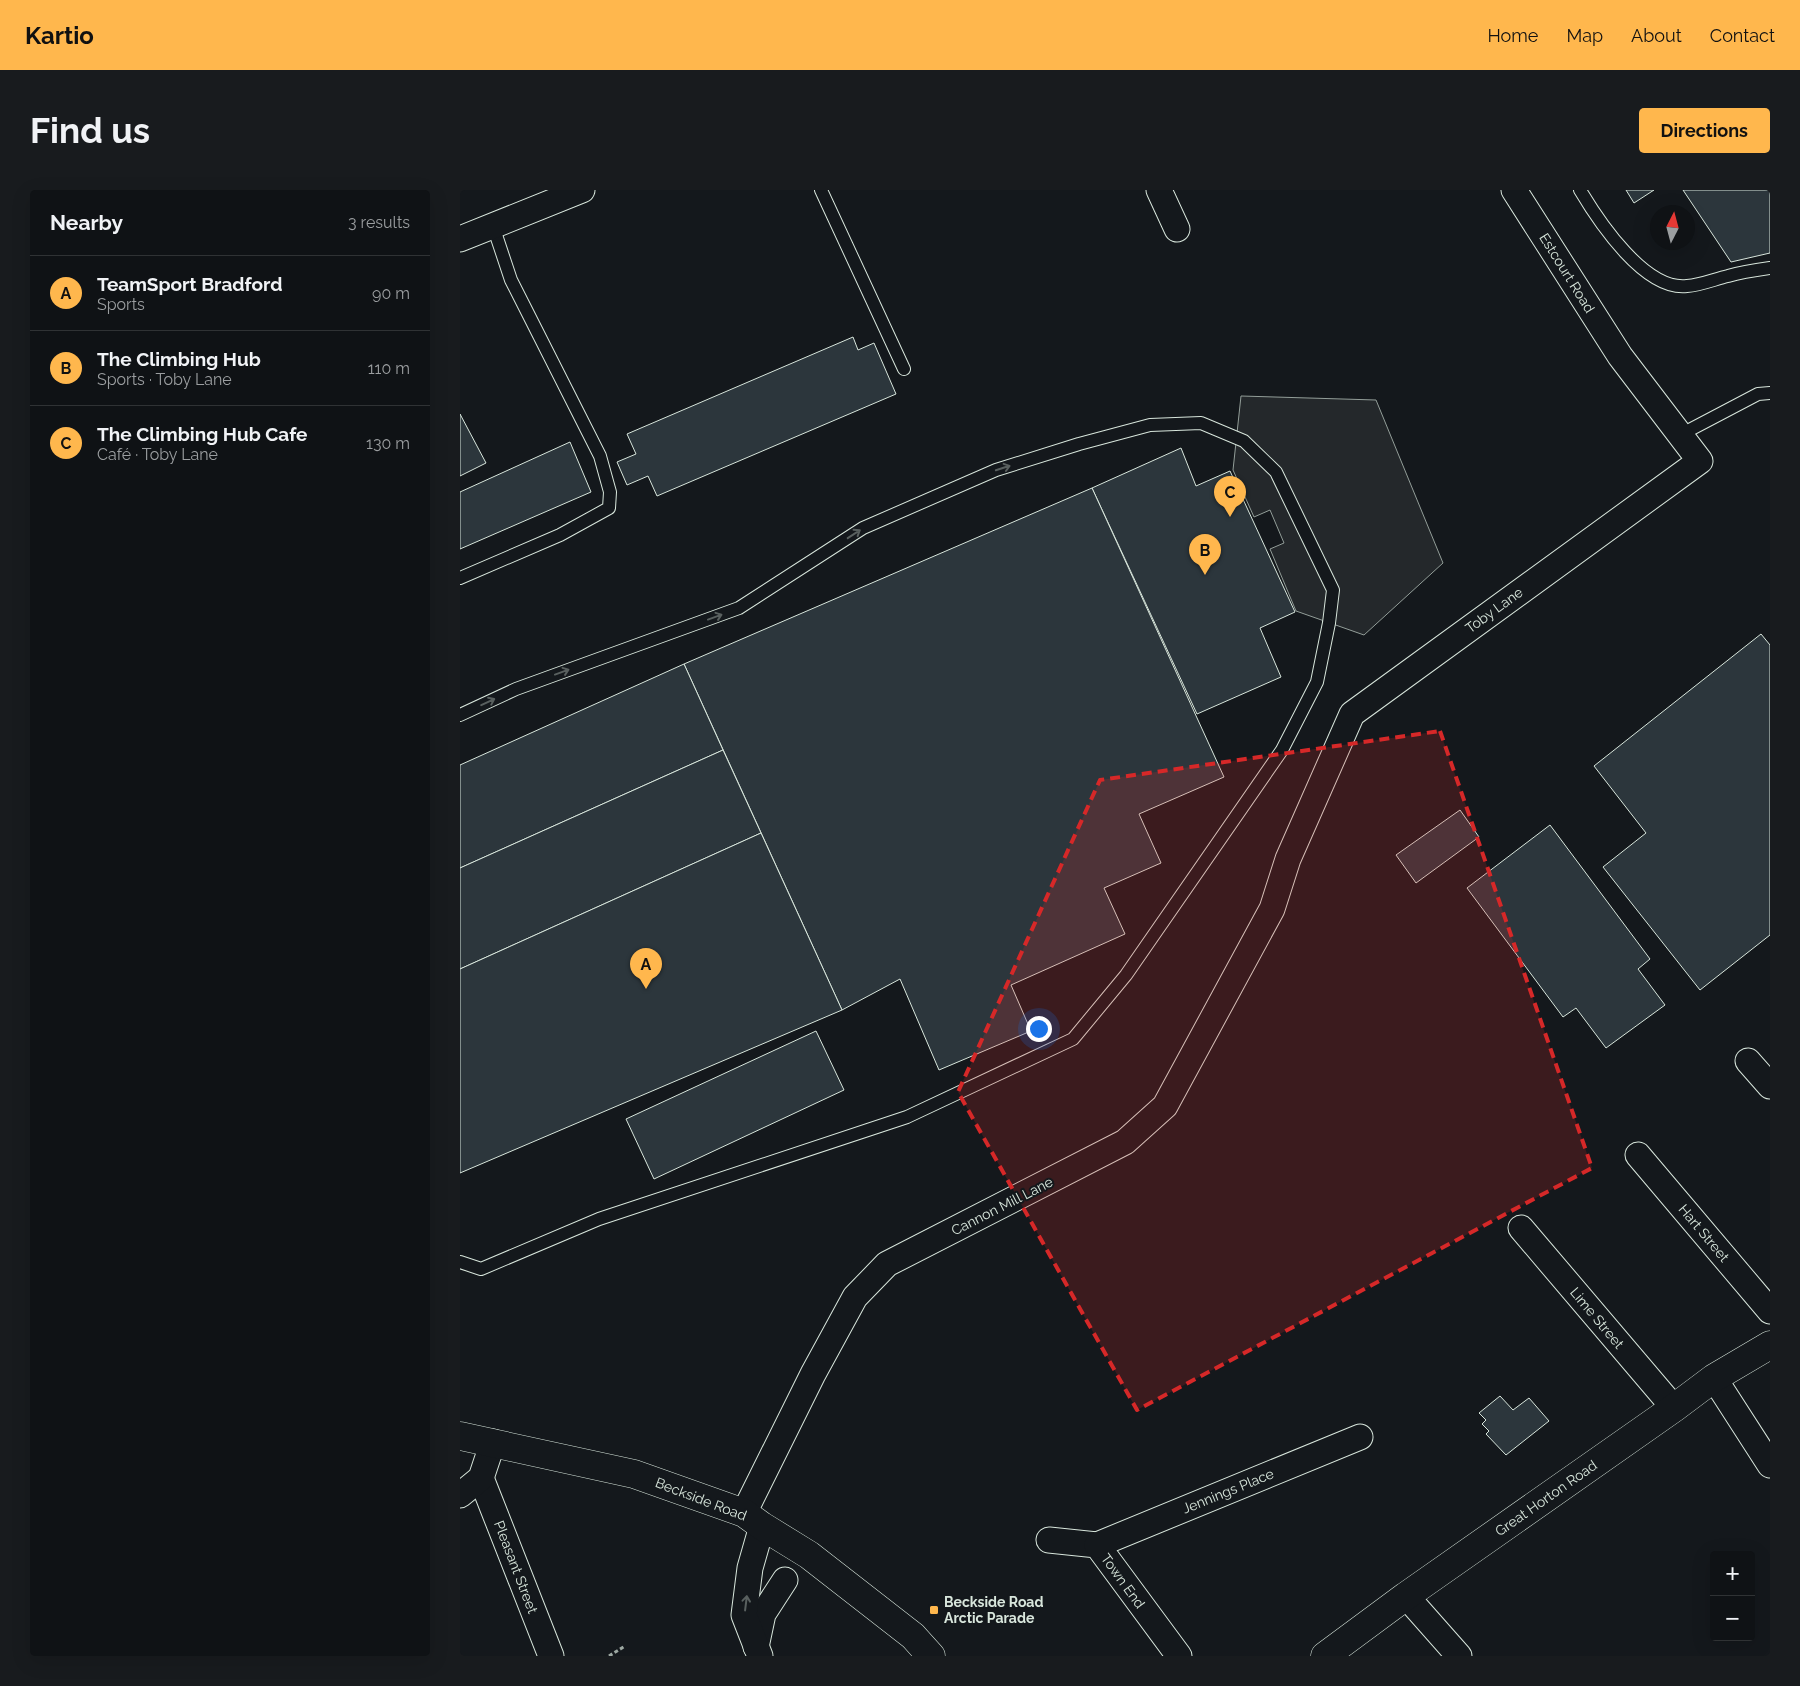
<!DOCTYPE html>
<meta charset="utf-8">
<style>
body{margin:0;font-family:Raleway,sans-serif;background:#181b1e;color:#f1f3f6}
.controls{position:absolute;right:15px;bottom:15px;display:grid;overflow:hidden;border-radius:5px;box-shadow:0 5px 20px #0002}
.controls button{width:45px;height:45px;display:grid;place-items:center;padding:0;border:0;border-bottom:1px solid #2f3234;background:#0f1215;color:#f1f3f6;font:25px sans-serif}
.compass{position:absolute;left:1190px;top:15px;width:45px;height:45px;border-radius:50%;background:#0f1215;box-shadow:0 5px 20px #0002;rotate:6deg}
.you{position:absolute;left:578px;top:838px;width:18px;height:18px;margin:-12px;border:4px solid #fff;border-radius:50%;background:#1a73e8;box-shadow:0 0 0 8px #1a73e833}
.badge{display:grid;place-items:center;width:32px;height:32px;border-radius:50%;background:#ffb74d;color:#111;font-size:16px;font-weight:700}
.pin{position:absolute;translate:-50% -41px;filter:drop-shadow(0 1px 2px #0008)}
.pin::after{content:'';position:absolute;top:26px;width:18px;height:15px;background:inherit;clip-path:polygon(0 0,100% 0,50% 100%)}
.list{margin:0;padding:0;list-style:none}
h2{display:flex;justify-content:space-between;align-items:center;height:65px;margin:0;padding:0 20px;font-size:21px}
h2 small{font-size:16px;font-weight:400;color:#9b9ea0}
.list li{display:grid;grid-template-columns:32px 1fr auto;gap:15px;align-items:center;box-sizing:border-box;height:75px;padding:0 20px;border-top:1px solid #2f3234}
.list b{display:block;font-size:19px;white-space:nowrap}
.list p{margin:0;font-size:16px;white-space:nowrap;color:#9b9ea0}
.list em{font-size:16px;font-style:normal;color:#9b9ea0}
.map{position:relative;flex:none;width:1310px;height:1466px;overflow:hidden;border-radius:5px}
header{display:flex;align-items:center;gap:30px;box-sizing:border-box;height:70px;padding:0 25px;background:#ffb74d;color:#111}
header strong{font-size:24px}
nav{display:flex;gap:28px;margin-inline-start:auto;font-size:18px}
.intro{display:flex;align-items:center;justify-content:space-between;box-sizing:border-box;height:120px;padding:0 30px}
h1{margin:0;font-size:35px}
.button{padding:12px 22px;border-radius:5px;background:#ffb74d;color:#111;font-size:18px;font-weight:700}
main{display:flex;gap:30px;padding:0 30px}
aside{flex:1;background:#0f1215;border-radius:5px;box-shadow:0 5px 20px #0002}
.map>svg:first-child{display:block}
.parking{fill:#24282b;stroke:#939e99}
.building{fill:#2c363c;stroke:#d8e6dc}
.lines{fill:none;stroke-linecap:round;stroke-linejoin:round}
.service-casing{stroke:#d8e6dc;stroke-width:14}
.minor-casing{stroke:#d8e6dc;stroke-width:27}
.tertiary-casing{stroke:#d8e6dc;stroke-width:29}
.primary-casing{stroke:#d8e6dc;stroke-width:29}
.path{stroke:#9da8a2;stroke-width:3;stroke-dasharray:4 2.5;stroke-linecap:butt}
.service{stroke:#14181c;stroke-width:12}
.minor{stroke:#14181c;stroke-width:25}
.tertiary{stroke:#14181c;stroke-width:28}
.primary{stroke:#14181c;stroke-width:28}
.oneway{stroke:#59605f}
.marked{fill:#d62828;fill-opacity:0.2;stroke:#d62828;stroke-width:4;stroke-dasharray:10 6;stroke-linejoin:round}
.poi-dot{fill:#ffb74d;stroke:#14181c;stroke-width:2}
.labels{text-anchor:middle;stroke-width:4;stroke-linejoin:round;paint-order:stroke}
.street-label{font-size:14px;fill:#d8e6dc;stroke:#14181c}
.poi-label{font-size:14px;font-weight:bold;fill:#d8e6dc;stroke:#14181c;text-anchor:start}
</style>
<header>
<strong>Kartio</strong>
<nav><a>Home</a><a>Map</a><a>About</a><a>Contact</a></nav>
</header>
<div class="intro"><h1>Find us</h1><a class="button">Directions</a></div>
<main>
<aside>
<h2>Nearby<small>3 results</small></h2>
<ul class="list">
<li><span class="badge">A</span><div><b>TeamSport Bradford</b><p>Sports</p></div><em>90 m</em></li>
<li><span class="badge">B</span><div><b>The Climbing Hub</b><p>Sports · Toby Lane</p></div><em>110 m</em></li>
<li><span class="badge">C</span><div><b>The Climbing Hub Cafe</b><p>Café · Toby Lane</p></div><em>130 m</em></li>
</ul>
</aside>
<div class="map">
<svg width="1310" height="1466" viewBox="0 0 1310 1466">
<rect width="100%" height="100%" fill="#14181c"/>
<path class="parking" d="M 781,206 L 916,210 L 983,373 L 904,445 L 836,421 L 810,359 L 824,353 L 810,320 L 794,327 L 773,280 Z"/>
<g class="building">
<path d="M 1166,0 L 1194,0 L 1174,13 Z"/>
<path d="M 1223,0 L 1310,0 L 1310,63 L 1271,72 Z"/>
<path d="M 393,147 L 398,160 L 414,153 L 436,204 L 197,306 L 188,286 L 167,295 L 157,272 L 176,264 L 167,244 Z"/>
<path d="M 0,224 L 26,273 L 0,286 Z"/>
<path d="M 110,252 L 131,302 L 0,359 L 0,302 Z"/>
<path d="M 721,258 L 736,296 L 770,281 L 835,422 L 800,438 L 821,487 L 737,524 L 632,298 Z"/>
<path d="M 632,298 L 764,587 L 679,624 L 701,673 L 644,698 L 665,744 L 551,795 L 571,841 L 479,880 L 440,789 L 382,820 L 224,474 Z"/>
<path d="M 1301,444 L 1310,455 L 1310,745 L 1240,800 L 1143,677 L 1186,643 L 1134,576 Z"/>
<path d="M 224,474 L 263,560 L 0,678 L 0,575 Z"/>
<path d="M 263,560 L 301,643 L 0,779 L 0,678 Z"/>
<path d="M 1000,620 L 1019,647 L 956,693 L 936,665 Z"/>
<path d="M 1090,635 L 1190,769 L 1178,779 L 1205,815 L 1146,858 L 1116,818 L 1103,827 L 1007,698 Z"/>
<path d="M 301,643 L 382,820 L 0,983 L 0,779 Z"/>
<path d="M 356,841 L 384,900 L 194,989 L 166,929 Z"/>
<path d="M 1040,1206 L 1053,1220 L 1069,1208 L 1089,1231 L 1046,1265 L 1026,1244 L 1029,1241 L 1022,1234 L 1026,1230 L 1019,1223 Z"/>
</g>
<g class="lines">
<g class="service-casing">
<g id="service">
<path d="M 361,0 L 444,179"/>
<path d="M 1120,0 C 1139,32 1185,101 1227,96 C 1241,95 1255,89 1268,86 C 1282,82 1296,80 1310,78"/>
<path d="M 1220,245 L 1298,204 L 1310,203"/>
<path d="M 0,388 L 100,345 L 149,318 L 150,302 L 140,266 L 51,90 L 33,36"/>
<path d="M 0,525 L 56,499 L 279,418 L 403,338 L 536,280 L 619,254 L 690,235 L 741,233 L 784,251 L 816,282 L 873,400 L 869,433 L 857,492 L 822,560 L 666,785 L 613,849 L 447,927 L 139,1029 L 21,1079 L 0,1072"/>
</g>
</g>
<g class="minor-casing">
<g id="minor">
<path d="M 699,0 L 717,39"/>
<path d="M 0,49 L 122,0"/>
<path d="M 1288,871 L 1310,896"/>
<path d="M 1178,965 L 1310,1121"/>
<path d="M 1061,1038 L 1214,1218"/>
<path d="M 1254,1188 L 1310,1275"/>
<path d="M 21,1288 L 91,1466"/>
<path d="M 0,1305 L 21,1288 L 33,1252"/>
<path d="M 284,1323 L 353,1184 L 395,1107 L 427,1074 L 665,952 L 705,916 L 812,719 L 828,669 L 892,524 L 1240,271 L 1160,166 L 1054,0"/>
<path d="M 589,1350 L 637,1355 L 719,1466"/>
<path d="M 637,1355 L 900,1247"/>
<path d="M 946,1406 L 999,1466"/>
<path d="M 296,1457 L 303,1424 L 325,1390"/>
<path d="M 300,1466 L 284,1425 L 290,1378 L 302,1336"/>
</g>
</g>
<g class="tertiary-casing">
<path id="tertiary" d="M 0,1246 L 174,1284 L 284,1323 L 302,1336 L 349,1365 L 453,1446 L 471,1466"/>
</g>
<g class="primary-casing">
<path id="primary" d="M 865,1466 L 946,1406 L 1214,1218 L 1254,1188 L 1310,1155"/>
</g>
<path class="path" d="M 149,1466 L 165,1456"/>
<use href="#service" class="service"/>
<use href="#minor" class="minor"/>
<use href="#tertiary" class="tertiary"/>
<use href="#primary" class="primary"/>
</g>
<defs><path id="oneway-shaft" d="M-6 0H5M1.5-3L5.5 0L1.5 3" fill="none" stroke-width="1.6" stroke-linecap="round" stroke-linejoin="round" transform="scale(1.25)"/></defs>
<g class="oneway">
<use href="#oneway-shaft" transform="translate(543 278) rotate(-18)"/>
<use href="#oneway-shaft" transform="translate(394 344) rotate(-33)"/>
<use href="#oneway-shaft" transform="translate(255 427) rotate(-20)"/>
<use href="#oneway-shaft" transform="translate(102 482) rotate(-20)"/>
<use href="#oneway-shaft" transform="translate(28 512) rotate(-25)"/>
<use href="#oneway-shaft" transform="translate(286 1413) rotate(-83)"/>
</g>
<path class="marked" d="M 980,541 L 1132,978 L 677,1220 L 498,902 L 640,590 Z"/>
<rect class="poi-dot" x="469" y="1415" width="10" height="10" rx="2.5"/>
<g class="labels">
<g class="street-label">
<text transform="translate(1107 83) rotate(58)" y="5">Estcourt Road</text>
<text transform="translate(1034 420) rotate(-36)" y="5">Toby Lane</text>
<text transform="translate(542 1016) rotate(-27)" y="5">Cannon Mill Lane</text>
<text transform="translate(1244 1043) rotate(50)" y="5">Hart Street</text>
<text transform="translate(1137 1128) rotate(50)" y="5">Lime Street</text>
<text transform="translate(768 1301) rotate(-22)" y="5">Jennings Place</text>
<text transform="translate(1086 1308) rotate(-35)" y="5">Great Horton Road</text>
<text transform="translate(241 1309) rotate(21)" y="5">Beckside Road</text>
<text transform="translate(56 1377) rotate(69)" y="5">Pleasant Street</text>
<text transform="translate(663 1391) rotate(54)" y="5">Town End</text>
</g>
<g class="poi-label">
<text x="484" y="1417">Beckside Road<tspan x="484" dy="16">Arctic Parade</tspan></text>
</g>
</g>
</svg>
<div class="controls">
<button>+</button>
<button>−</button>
</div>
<svg class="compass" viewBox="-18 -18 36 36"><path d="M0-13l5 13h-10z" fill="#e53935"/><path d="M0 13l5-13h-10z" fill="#9b9ea0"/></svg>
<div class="you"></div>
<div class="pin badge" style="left:186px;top:799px">A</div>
<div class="pin badge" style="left:745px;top:385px">B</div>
<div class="pin badge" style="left:770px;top:327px">C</div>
</div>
</main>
